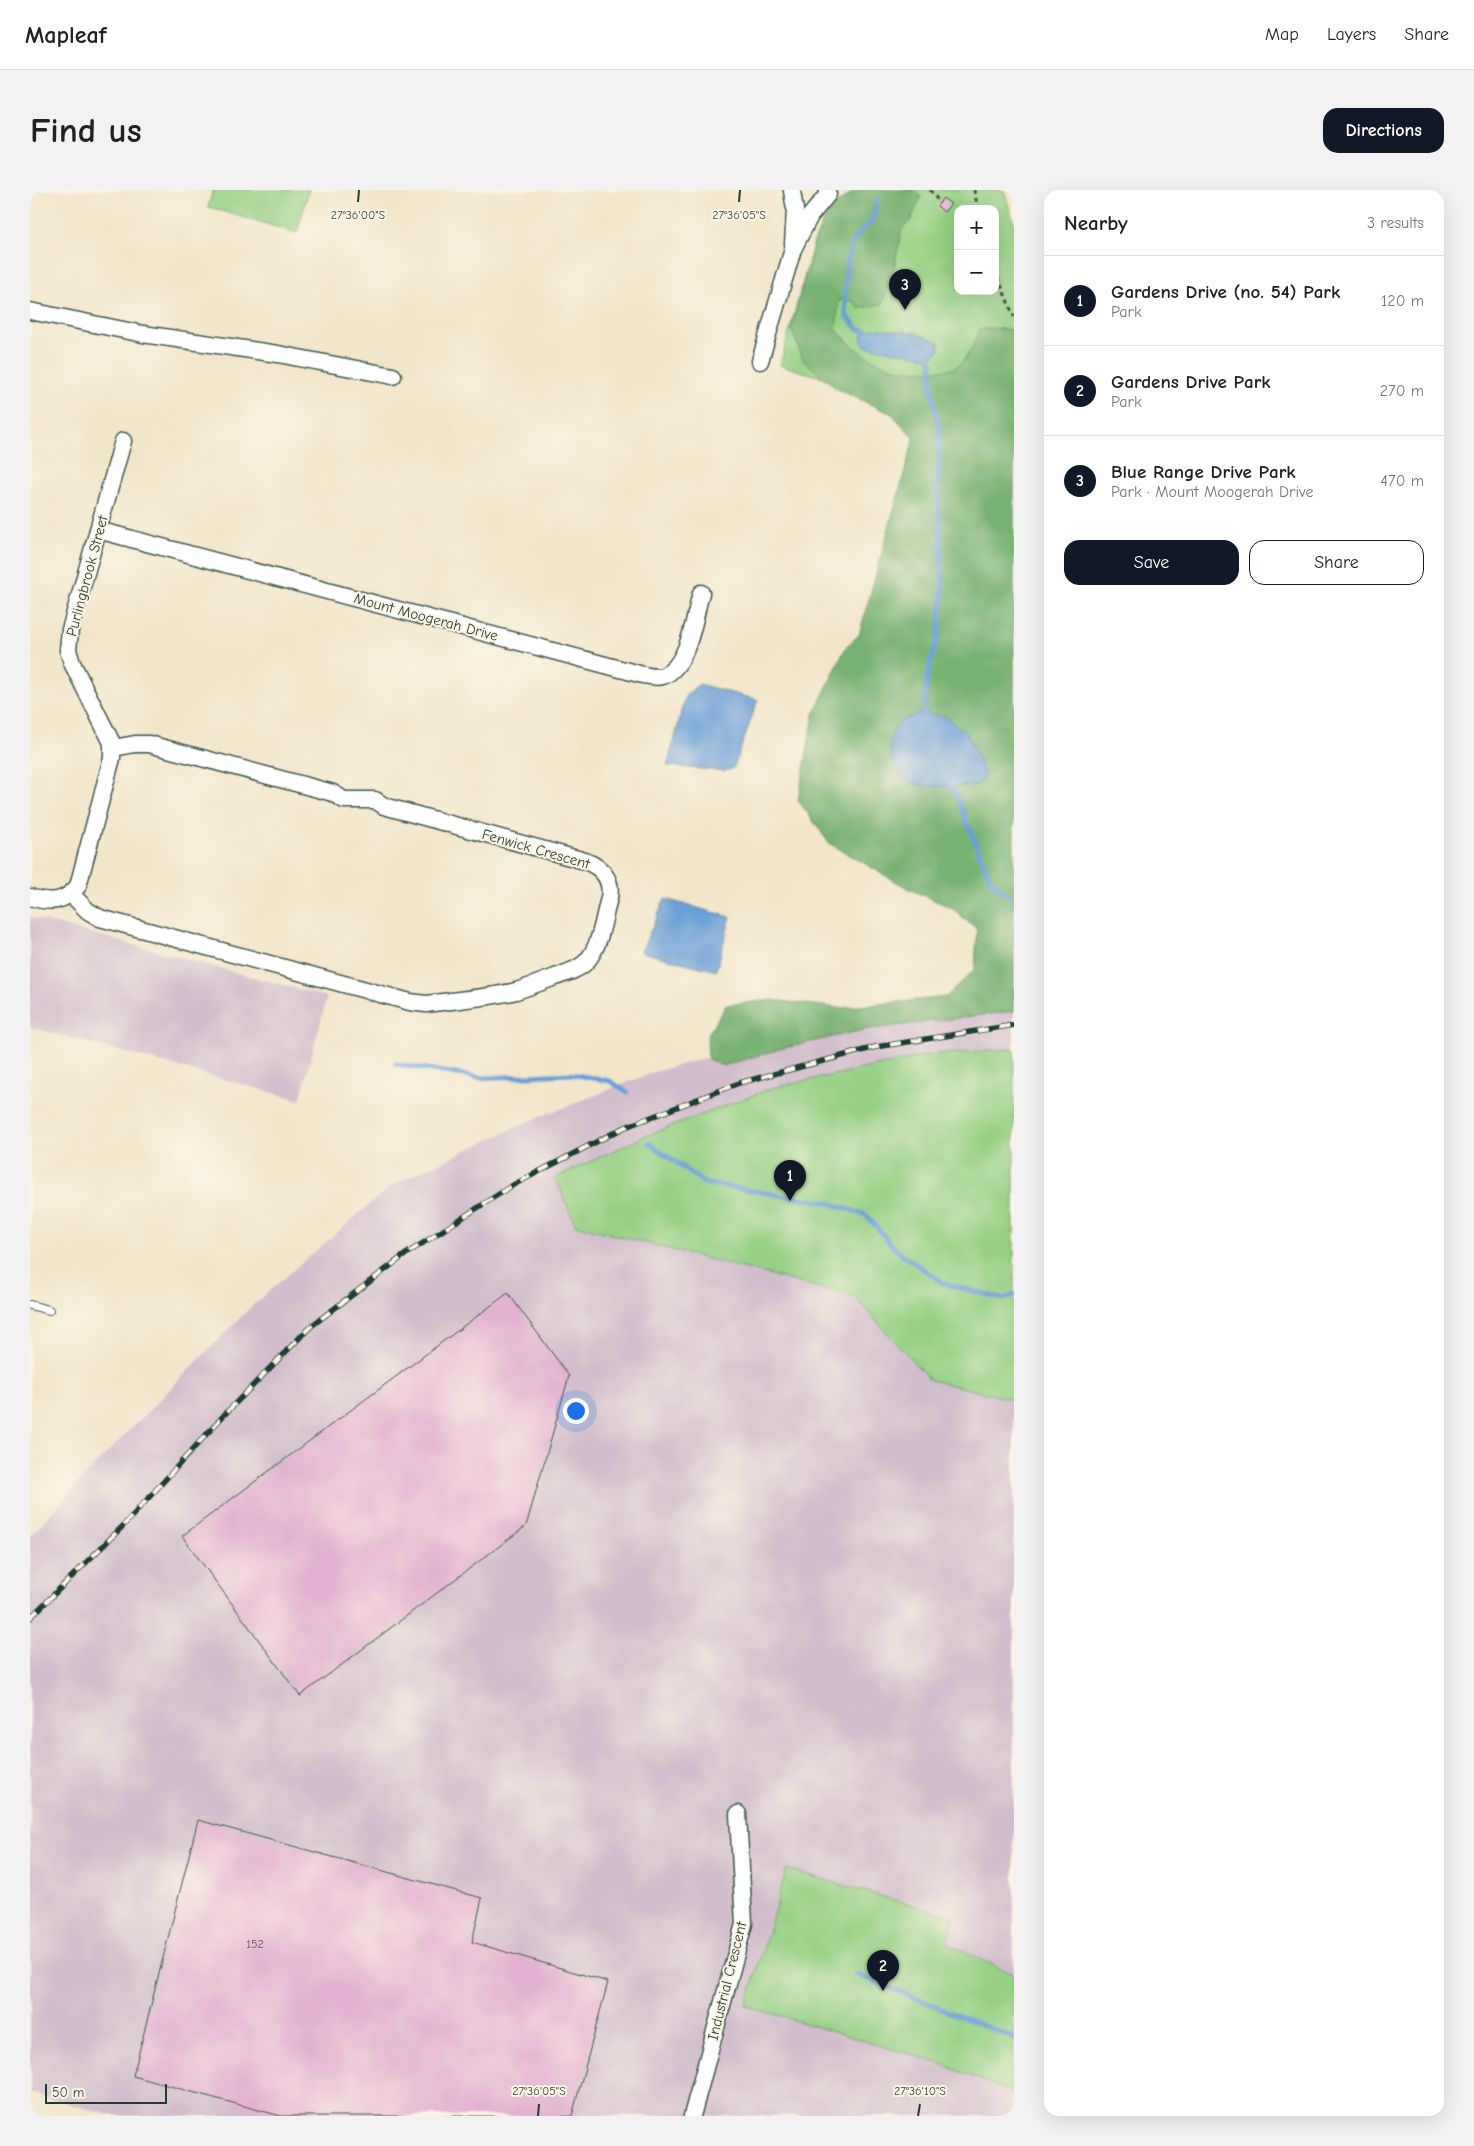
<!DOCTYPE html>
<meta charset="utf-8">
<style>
body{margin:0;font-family:"Comic Neue",sans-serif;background:#f2f2f2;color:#202124}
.controls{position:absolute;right:15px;top:15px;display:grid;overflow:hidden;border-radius:10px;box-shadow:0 5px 20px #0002}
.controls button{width:45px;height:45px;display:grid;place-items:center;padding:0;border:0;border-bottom:1px solid #e0e0e0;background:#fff;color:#202124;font:25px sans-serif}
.scale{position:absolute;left:15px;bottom:12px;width:122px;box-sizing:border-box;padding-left:5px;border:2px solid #1f3d34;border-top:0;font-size:14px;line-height:18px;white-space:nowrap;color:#1f3d34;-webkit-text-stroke:4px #fcf5e5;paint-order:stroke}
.you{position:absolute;left:545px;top:1220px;width:18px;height:18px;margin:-12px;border:4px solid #fff;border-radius:50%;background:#1a73e8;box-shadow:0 0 0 8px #1a73e833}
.badge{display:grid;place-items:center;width:32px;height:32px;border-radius:50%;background:#111827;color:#fff;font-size:16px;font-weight:700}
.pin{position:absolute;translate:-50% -41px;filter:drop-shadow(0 1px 2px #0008)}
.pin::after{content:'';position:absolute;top:26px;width:18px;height:15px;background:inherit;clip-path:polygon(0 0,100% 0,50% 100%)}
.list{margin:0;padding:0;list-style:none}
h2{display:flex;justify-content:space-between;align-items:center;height:65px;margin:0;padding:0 20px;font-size:21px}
h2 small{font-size:16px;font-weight:400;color:#757577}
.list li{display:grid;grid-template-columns:32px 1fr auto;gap:15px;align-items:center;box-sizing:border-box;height:90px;padding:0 20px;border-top:1px solid #e0e0e0}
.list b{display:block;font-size:19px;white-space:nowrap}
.list p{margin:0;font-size:16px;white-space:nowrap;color:#757577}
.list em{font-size:16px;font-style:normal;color:#757577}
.actions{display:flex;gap:10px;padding:15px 20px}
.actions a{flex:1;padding:11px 0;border:1px solid #111827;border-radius:15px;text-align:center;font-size:18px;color:#111827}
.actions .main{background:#111827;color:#fff}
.map{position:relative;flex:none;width:984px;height:1926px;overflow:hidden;border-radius:15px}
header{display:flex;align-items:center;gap:30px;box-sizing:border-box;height:70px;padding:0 25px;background:#fff;border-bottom:1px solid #e0e0e0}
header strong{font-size:24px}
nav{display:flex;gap:28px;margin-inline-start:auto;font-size:18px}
.intro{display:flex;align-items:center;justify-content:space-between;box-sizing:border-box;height:120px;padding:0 30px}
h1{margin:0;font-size:35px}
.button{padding:12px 22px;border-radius:15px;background:#111827;color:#fff;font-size:18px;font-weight:700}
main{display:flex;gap:30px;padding:0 30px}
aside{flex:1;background:#fff;border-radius:15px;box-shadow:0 5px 20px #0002}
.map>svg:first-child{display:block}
.industrial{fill:#d1bdcc}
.green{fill:#95d084;stroke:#5a865c;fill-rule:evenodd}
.forest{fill:#78b272;stroke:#4c7853}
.water{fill:#699fd6;stroke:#446e85}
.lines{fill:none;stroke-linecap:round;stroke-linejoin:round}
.stream{stroke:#699fd6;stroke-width:5}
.building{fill:#e3b2d2}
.lane-casing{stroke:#3f564a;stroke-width:10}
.street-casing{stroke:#3f564a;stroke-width:19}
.path{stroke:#3f564a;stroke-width:3;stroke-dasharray:4 4;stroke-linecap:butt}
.lane{stroke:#fff;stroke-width:8}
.street{stroke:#fff;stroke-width:16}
.rail-casing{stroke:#1f3d34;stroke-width:5.5}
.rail{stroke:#fcf5e5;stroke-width:4;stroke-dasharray:11;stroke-linecap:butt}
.ticks{fill:none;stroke:#1f3d34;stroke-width:2}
.labels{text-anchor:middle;stroke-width:4;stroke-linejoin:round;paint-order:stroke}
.number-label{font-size:12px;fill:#505a5c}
.street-label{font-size:15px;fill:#1f3d34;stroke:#fcf5e5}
.ticks-label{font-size:12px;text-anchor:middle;fill:#1f3d34;stroke:#fcf5e5;stroke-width:4;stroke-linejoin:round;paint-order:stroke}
</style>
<header>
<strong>Mapleaf</strong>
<nav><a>Map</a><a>Layers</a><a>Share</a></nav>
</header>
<div class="intro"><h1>Find us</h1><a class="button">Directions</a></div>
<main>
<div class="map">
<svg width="984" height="1926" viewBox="0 0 984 1926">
<rect width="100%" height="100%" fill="#fcf5e5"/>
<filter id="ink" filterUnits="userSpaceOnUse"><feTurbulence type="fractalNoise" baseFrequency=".02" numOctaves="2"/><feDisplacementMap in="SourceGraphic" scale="10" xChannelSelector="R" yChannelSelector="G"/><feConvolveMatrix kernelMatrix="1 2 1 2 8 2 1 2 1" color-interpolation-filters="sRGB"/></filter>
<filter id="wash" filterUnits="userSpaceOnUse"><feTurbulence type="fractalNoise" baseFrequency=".0096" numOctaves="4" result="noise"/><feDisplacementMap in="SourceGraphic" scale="20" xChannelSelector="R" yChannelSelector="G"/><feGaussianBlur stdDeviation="1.12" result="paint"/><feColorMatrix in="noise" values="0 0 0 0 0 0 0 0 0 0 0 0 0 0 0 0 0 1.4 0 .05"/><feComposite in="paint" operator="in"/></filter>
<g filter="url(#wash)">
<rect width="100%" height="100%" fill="#f2e6ca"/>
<g class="industrial">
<path d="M 0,727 L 297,807 L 270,910 L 0,837 Z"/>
<path d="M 984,810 L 984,859 L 899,865 L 546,1035 L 825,1107 L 900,1190 L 984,1210 L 984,1785 L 917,1753 L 924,1727 L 757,1679 L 900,1870 L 984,1903 L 984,1926 L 84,1926 L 0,1903 L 0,1347 L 57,1283 L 223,1115 L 362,995 L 497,932 L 624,882 L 752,847 Z"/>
</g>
<g class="green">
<path d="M 183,0 L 279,0 L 267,43 L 178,17 Z"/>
<path d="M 826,0 L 974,0 L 984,33 L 984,244 L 750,175 L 784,52 L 794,29 L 806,14 ZM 928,19 L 965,19 L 965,101 L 928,101 Z"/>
<path d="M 984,859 L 984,1210 L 900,1190 L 825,1107 L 546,1035 L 525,988 L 613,947 L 742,898 L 899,865 Z"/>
<path d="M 757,1679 L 924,1727 L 917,1753 L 984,1785 L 984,1903 L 900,1870 L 716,1816 Z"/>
</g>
<path class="forest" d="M 826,0 L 884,0 L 891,7 L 880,31 L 872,38 L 865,74 L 852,114 L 829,119 L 823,111 L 809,110 L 806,139 C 833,170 863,185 905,180 C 910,180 919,180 924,178 C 938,170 944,155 949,140 L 963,138 L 984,140 L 984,821 L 833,840 L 750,859 L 693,876 L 678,869 L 677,846 L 696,815 L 742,810 L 810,818 L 916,807 L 945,779 L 947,739 L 922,718 L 879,699 L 799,653 L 768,610 L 784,524 L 816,457 L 829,445 L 884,248 L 862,224 L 807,199 L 773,170 L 761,138 L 784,52 L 794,29 L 806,14 Z"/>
<g class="water">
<path d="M 844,138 L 886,143 L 909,152 L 910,160 L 902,168 L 834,156 L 831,148 L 835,141 Z"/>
<path d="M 669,494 L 728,510 L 704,577 L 700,580 L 693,581 L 637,576 L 656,505 Z"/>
<path d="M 890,523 L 915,526 L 936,543 L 944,558 L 954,583 L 951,591 L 945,595 C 928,596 901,599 884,593 C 860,586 850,546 873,530 C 878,527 885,525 890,523 Z"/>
<path d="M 635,709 L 701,727 L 686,781 L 611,762 Z"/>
</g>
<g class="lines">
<g class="stream">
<path d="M 842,142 L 828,139 L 816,125 L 815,105 L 817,73 L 823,50 L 843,29 L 847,10"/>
<path d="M 893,529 L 897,486 L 908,447 L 913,401 L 908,304 L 910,245 L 901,196 L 902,172 L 895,163"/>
<path d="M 918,592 L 925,602 L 961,692 L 984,709"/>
<path d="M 366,874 L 451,888 L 541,884 L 580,891 L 597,902"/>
<path d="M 619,953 L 674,993 L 799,1013 L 836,1025 L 866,1060 L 913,1093 L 973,1109 L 984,1105"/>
<path d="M 826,1784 L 984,1848"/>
</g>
</g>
<g id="blocks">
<g class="building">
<path d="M 913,8 L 921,14 L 914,22 L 907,16 Z"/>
<path d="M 478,1103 L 539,1186 L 496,1336 L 270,1506 L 152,1346 Z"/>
<path d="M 168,1630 L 452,1708 L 442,1752 L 578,1792 L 542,1926 L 251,1926 L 103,1886 Z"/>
</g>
</g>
</g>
<g filter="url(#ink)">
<use href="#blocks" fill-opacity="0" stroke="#3f564a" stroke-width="1"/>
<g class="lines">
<g class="lane-casing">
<path id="lane" d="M 0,1115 L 19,1120"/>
</g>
<g class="street-casing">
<g id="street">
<path d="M 762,1 L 765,20 L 763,54"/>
<path d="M 0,121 L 113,144 L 248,164 L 363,186"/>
<path d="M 730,171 L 763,59 L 780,26 L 798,4"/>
<path d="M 68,340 L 613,485 C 619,486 627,488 633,486 C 659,476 664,428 671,403"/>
<path d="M 41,704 L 58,721 L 70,728 L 380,812 L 396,814 C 425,810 457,808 486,801 C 499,797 512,792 525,787 C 536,783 548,780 556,772 C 570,757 573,731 578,712 C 584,692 574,678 555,671 L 354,616 L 345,610 L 314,610 L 303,603 L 119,554 L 105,554 L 83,558"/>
<path d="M 0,707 C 20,713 34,713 48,696 L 82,568 L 82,553 L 42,473 L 38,460 L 40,440 L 93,251"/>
<path d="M 662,1926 L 714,1734 L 708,1624"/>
</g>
</g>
<g class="path">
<path d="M 900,0 L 910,13"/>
<path d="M 944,0 L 948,19"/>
<path d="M 965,80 L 984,127"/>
</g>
<use href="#lane" class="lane"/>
<use href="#street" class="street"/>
<g class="rail-casing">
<path id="rail" d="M 0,1428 L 93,1336 L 194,1225 L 280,1137 L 376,1064 L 483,995 L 593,938 L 709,893 L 846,857 L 984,835"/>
</g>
<use href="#rail" class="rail"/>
</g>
</g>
<path class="ticks" d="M 328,12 L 329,0M 709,12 L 710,0M 508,1926 L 509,1914M 888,1926 L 890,1914"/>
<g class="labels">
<g class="number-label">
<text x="225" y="1758">152</text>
</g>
<g class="street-label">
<text transform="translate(57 386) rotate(-75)" y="5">Purlingbrook Street</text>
<text transform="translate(396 427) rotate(15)" y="5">Mount Moogerah Drive</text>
<text transform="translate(506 659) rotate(16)" y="5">Fenwick Crescent</text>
<text transform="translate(697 1791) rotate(-76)" y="5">Industrial Crescent</text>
</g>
</g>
<g class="ticks-label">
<text x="328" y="29">27°36'00"S</text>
<text x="709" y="29">27°36'05"S</text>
<text x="509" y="1905">27°36'05"S</text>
<text x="890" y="1905">27°36'10"S</text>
</g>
</svg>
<div class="controls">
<button>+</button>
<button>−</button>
</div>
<div class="scale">50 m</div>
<div class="you"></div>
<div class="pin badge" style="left:760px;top:1011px">1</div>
<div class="pin badge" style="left:853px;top:1801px">2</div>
<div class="pin badge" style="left:875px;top:120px">3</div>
</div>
<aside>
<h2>Nearby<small>3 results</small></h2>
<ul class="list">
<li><span class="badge">1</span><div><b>Gardens Drive (no. 54) Park</b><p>Park</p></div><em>120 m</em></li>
<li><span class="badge">2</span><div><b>Gardens Drive Park</b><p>Park</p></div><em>270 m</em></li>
<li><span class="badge">3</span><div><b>Blue Range Drive Park</b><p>Park · Mount Moogerah Drive</p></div><em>470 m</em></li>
</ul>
<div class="actions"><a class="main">Save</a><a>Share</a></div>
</aside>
</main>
